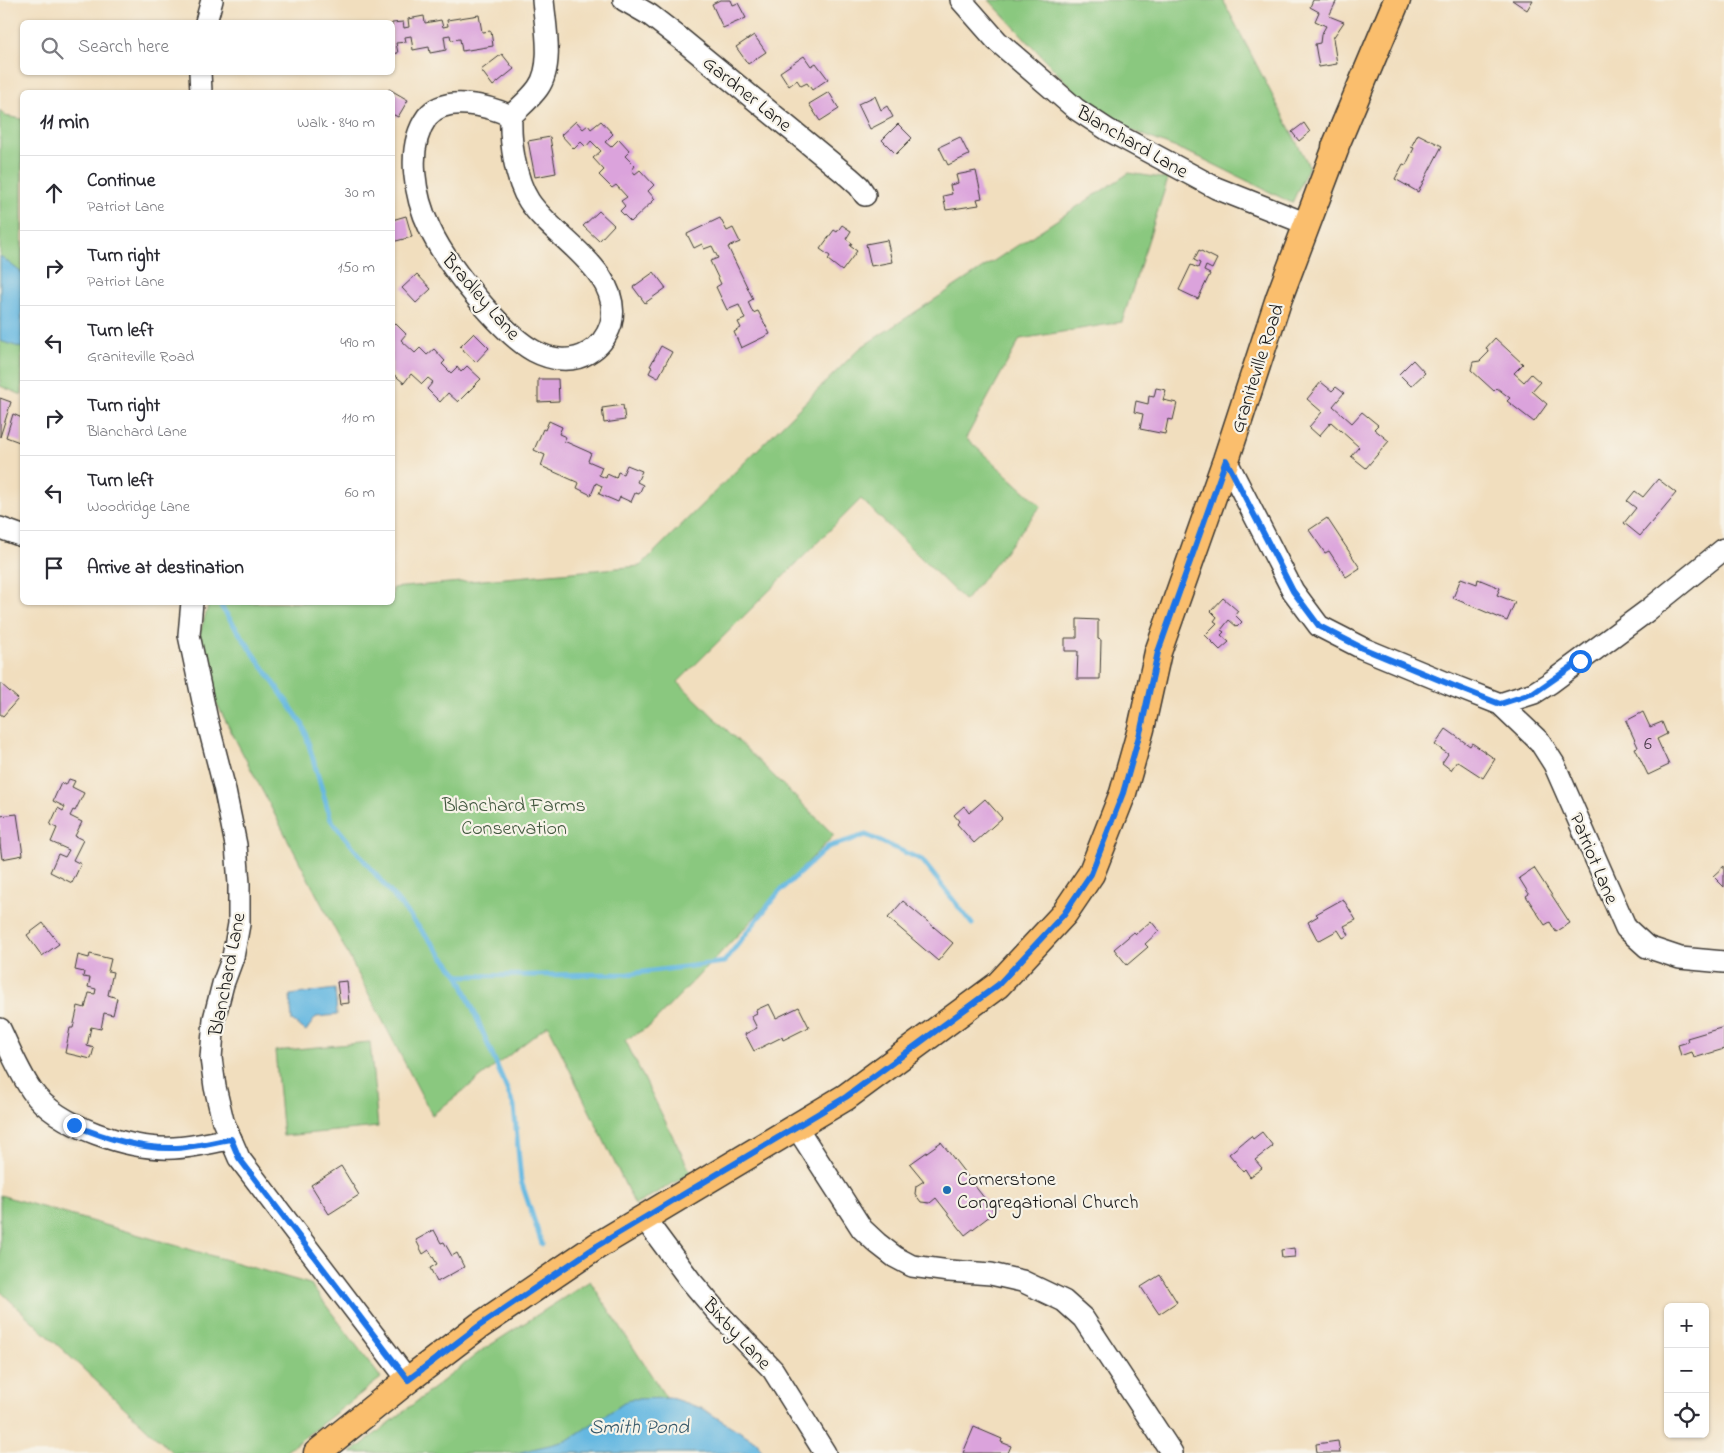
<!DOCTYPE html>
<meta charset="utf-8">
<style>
body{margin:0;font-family:"Indie Flower",sans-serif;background:#f2f2f3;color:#2b2b33}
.controls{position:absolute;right:15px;bottom:15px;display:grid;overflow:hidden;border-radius:8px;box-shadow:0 1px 4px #0004}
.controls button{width:45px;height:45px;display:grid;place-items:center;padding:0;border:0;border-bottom:1px solid #e1e1e2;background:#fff;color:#2b2b33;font:25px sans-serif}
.stop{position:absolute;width:15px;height:15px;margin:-11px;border:4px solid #1a73e8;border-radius:50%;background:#fff}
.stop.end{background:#1a73e8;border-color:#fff;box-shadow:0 1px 5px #0008}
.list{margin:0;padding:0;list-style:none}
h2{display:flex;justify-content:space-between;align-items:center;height:65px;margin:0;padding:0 20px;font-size:21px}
h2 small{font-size:16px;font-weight:400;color:#7c7c81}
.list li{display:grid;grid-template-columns:32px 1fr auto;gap:15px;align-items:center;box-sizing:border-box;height:75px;padding:0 20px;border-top:1px solid #e1e1e2}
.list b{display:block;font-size:19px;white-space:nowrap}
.list p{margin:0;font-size:16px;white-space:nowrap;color:#7c7c81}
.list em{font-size:16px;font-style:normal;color:#7c7c81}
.icon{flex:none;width:28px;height:28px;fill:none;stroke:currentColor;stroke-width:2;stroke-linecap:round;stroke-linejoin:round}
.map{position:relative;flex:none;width:1724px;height:1453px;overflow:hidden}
.search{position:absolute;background:#fff;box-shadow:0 1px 4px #0004;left:20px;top:20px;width:375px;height:55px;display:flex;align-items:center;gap:12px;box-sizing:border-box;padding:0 18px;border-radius:8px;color:#7c7c81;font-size:19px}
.panel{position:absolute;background:#fff;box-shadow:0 1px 4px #0004;left:20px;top:90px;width:375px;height:515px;border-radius:8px}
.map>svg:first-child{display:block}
.green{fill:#8ac87f;stroke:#53724e}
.water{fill:#65b8e1;stroke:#406a7e}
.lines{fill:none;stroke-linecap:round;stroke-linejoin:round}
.stream{stroke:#65b8e1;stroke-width:5}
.building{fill:#dba3dc}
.minor-casing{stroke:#3c3934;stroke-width:24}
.major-casing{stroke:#3c3934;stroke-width:29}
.minor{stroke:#fff;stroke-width:21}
.major{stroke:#fabe6d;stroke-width:26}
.route{stroke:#1a73e8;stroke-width:6}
.poi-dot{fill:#1f6fb2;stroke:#f7f3e8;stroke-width:2}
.labels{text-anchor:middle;stroke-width:4.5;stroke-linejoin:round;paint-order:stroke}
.number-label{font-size:18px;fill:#4c3e4c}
.street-label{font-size:20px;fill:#1c1c1c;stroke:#f7f3e8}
.park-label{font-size:20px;fill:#42583f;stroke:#f7f3e8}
.poi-label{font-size:20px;fill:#1c1c1c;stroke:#f7f3e8;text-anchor:start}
.water-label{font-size:21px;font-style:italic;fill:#395a6b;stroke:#f7f3e8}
</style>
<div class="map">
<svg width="1724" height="1453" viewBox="0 0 1724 1453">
<rect width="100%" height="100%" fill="#f7f3e8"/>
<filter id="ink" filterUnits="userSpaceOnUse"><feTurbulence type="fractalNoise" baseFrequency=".02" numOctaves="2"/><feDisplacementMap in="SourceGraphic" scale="10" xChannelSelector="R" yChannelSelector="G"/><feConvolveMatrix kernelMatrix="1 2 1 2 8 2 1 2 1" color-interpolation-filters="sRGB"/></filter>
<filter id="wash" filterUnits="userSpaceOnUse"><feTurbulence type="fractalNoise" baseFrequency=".0096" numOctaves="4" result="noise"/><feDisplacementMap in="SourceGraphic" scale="20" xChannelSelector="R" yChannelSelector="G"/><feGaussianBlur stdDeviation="1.12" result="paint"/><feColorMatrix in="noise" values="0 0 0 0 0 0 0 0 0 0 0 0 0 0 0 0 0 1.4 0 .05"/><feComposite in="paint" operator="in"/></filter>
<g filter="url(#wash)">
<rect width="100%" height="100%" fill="#f1debe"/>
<g class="green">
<path d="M 989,0 L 1223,0 L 1309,166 L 1292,203 L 1199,157 L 1123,127 L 1080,97 Z"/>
<path d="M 0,110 L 5,116 L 22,119 L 22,395 L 0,386 Z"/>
<path d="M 1129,173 L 1168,179 L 1122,322 L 1020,339 L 966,438 L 1041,506 L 965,601 L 861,499 L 678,682 L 834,835 L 650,1026 L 625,1040 L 691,1173 L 635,1205 L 548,1025 L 432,1115 L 209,689 L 199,636 L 209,603 L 392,602 L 393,588 L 640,566 L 860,348 Z"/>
<path d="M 370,1042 L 378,1127 L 283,1136 L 275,1051 Z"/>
<path d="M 0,1195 L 310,1284 L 381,1378 L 284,1453 L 173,1453 L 0,1291 Z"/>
<path d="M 590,1281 L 702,1453 L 351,1453 L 481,1351 Z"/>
</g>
<g class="water">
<path d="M 0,256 L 22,273 L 22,348 L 0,341 Z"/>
<path d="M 335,989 L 337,1015 L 316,1017 L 306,1031 L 292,1021 L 290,995 Z"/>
<path d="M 671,1398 L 701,1408 L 757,1442 L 763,1453 L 516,1453 L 566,1441 L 630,1399 Z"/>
</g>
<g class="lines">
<g class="stream">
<path d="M 218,602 L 303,725 L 331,820 L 459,976 L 514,1106 L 521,1181 L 542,1244"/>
<path d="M 459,976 L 628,974 L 724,962 L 778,893 L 828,847 L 866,835 L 922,860 L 972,924"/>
</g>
</g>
<g id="blocks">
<g class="building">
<path d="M 720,0 L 731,0 L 733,5 L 738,3 L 746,18 L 723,28 L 712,4 Z"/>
<path d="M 1313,0 L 1337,0 L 1329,16 L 1344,22 L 1333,38 L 1337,64 L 1319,67 L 1315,44 L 1320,43 L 1321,35 L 1326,26 L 1315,21 L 1319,12 L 1310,7 Z"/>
<path d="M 1512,0 L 1533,0 L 1527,10 Z"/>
<path d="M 479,15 L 482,32 L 491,31 L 493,46 L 462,51 L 460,39 L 451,40 L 450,35 L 444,36 L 446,50 L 430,53 L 429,47 L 413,50 L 411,36 L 405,37 L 406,42 L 396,43 L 398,53 L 392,54 L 392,23 L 403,22 L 404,28 L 409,27 L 408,19 L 424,16 L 425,23 L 441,20 L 443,27 L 448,26 L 447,20 Z"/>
<path d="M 754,35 L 766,52 L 748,64 L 736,47 Z"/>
<path d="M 502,54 L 514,69 L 493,86 L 481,70 Z"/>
<path d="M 804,56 L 811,66 L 816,63 L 828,79 L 812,90 L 807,83 L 801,86 L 797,80 L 789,86 L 780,72 Z"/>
<path d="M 389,89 L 408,100 L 398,117 L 392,114 L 392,92 L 387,92 Z"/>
<path d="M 829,92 L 839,109 L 820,121 L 809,104 Z"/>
<path d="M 875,96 L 881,110 L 887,106 L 893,117 L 870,129 L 858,104 Z"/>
<path d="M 576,121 L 583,129 L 588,125 L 591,129 L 601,121 L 613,134 L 605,142 L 611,147 L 619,139 L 630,151 L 625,156 L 635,166 L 632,170 L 635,174 L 640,170 L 654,185 L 648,191 L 655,199 L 631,222 L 620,211 L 625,206 L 621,201 L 627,197 L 616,185 L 612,188 L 599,175 L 604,170 L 593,158 L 601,151 L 591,141 L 586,147 L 581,142 L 574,149 L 561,135 Z"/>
<path d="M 1304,123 L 1310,132 L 1299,141 L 1292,132 Z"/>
<path d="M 898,124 L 912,138 L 896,154 L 882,140 Z"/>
<path d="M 1418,134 L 1442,146 L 1418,192 L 1395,179 L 1403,164 L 1406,165 L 1414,148 L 1411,147 Z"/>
<path d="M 550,137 L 556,173 L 535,177 L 528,141 Z"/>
<path d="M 960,137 L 969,155 L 948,165 L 939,147 Z"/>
<path d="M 976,171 L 982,198 L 977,199 L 979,205 L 946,210 L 943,196 L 952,194 L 950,185 L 958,183 L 956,175 Z"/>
<path d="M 599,211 L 614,225 L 599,241 L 583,226 Z"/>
<path d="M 406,216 L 412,237 L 392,242 L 392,220 Z"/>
<path d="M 720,218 L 727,231 L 733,228 L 740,242 L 728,247 L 753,299 L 748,302 L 753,313 L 758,311 L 770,334 L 741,348 L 734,332 L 741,328 L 738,322 L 745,319 L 739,305 L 727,310 L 716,287 L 721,284 L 710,261 L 718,258 L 712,246 L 704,249 L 702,244 L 694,248 L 687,234 Z"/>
<path d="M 842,225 L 851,231 L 846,239 L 852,243 L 850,246 L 857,251 L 842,271 L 828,260 L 830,256 L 820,249 L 834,230 L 837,232 Z"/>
<path d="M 887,240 L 892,262 L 871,266 L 866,244 Z"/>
<path d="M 1199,250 L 1217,259 L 1212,269 L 1206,266 L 1204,271 L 1210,274 L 1198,299 L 1179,290 L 1191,265 L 1198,268 L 1200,263 L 1194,260 Z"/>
<path d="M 654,272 L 666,288 L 645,303 L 633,287 Z"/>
<path d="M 417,274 L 431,289 L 416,303 L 402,288 Z"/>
<path d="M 394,322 L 406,334 L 401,340 L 415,353 L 420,348 L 427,355 L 434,349 L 445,361 L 442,364 L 451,373 L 457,367 L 461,372 L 467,366 L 481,379 L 458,402 L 448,393 L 440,402 L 427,389 L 433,382 L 428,378 L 422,384 L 411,374 L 404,383 L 392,373 L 392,323 Z"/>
<path d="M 474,333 L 489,348 L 476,362 L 460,347 Z"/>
<path d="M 1495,338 L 1523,364 L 1514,373 L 1524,382 L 1531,374 L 1540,382 L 1532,391 L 1547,404 L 1534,422 L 1507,401 L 1510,398 L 1497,388 L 1494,391 L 1471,370 L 1473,362 L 1480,361 L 1489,352 L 1486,348 Z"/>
<path d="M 661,346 L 672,352 L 658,378 L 649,373 L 652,367 L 650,366 Z"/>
<path d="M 1413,360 L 1425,373 L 1411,386 L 1399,374 Z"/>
<path d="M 538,379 L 558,379 L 559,401 L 538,402 Z"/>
<path d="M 1321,382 L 1332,391 L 1336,387 L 1344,393 L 1333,406 L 1352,423 L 1362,412 L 1378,425 L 1374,429 L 1389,441 L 1366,468 L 1351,456 L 1359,447 L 1331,422 L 1319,436 L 1309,427 L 1322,412 L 1307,399 Z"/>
<path d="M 1156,388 L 1166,390 L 1163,400 L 1177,403 L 1173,420 L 1168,419 L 1165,434 L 1140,429 L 1143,414 L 1134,412 L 1136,401 L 1148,404 L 1149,396 L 1154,397 Z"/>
<path d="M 0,398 L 11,402 L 0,437 Z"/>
<path d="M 623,405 L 625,420 L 604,423 L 602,408 Z"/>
<path d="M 13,414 L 22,418 L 22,443 L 6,437 Z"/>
<path d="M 549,421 L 562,427 L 559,434 L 566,437 L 564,441 L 591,453 L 588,461 L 602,467 L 599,475 L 606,478 L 607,474 L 616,478 L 618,472 L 623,474 L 627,465 L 642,471 L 637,482 L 643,485 L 639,494 L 635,493 L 631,502 L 620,497 L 618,502 L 599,494 L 602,486 L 596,483 L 591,495 L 577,488 L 579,483 L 541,466 L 545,455 L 534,450 L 543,429 L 545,430 Z"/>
<path d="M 1658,479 L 1676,493 L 1640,536 L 1624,523 L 1636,508 L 1627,501 L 1635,491 L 1643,497 Z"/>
<path d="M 1327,518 L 1360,568 L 1346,577 L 1329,551 L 1325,553 L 1309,530 Z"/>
<path d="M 1461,578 L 1477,584 L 1478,579 L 1500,588 L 1497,595 L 1515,602 L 1507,621 L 1453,598 Z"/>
<path d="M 1223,598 L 1238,611 L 1235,615 L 1242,622 L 1237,627 L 1229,620 L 1221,630 L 1224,632 L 1221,635 L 1229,642 L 1220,650 L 1205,635 L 1217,623 L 1214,621 L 1217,617 L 1211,611 Z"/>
<path d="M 1077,619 L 1098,620 L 1098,639 L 1101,640 L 1100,679 L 1077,679 L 1078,651 L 1065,651 L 1065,638 L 1077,638 Z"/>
<path d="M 0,683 L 18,699 L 3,716 L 0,714 Z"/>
<path d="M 1643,712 L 1650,727 L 1662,722 L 1667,734 L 1657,739 L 1669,765 L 1648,775 L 1635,748 L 1638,747 L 1626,721 Z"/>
<path d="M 1446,729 L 1470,746 L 1472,743 L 1495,759 L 1483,778 L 1457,761 L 1451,770 L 1442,763 L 1448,754 L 1435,745 Z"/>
<path d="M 69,779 L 75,781 L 72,787 L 84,793 L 75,811 L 73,810 L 70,816 L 82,822 L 75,836 L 83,840 L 73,860 L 81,864 L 72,883 L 50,872 L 58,854 L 65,857 L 69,850 L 51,842 L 57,828 L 50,825 L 58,808 L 63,811 L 65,807 L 53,801 L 61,783 L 66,785 Z"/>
<path d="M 985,799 L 1002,818 L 974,843 L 957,824 L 959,821 L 954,815 L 964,806 L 969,813 Z"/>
<path d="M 17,814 L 23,855 L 2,859 L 0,844 L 0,816 Z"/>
<path d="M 1724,866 L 1724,887 L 1713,876 Z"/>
<path d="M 1534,868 L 1570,923 L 1556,932 L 1550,922 L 1545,925 L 1526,896 L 1529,894 L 1519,878 Z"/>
<path d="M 1343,899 L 1356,920 L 1344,926 L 1349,935 L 1343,938 L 1338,930 L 1318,941 L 1308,922 L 1318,916 L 1316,914 Z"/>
<path d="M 903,901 L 953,943 L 938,961 L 888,918 Z"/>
<path d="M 1151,921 L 1159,931 L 1145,944 L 1148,947 L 1127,965 L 1114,949 L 1134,932 L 1136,934 Z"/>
<path d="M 43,923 L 59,944 L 42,956 L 27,935 Z"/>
<path d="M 90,954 L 111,959 L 108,971 L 113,972 L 108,995 L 117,998 L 113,1015 L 104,1013 L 101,1029 L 91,1027 L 87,1046 L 94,1048 L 91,1059 L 65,1053 L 70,1028 L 73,1028 L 78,1006 L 85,1008 L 89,993 L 95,994 L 96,989 L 88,987 L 90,978 L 83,977 L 84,972 L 75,970 L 78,955 L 89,958 Z"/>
<path d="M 347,981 L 349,1003 L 340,1004 L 337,982 Z"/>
<path d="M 769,1004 L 776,1018 L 799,1007 L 809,1027 L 783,1040 L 782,1037 L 754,1051 L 745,1034 L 757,1028 L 751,1016 L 757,1013 L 756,1010 Z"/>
<path d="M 1724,1027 L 1724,1049 L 1694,1058 L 1692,1052 L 1681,1056 L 1678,1045 L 1688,1042 L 1687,1038 Z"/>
<path d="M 1262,1132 L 1273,1146 L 1255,1160 L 1262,1168 L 1250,1177 L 1245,1169 L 1243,1171 L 1229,1154 L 1251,1136 L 1253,1139 Z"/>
<path d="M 941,1142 L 995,1212 L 965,1235 L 936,1198 L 930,1203 L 921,1202 L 915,1194 L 916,1186 L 924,1181 L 910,1164 Z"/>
<path d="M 341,1166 L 359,1195 L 329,1214 L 311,1185 Z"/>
<path d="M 434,1230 L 441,1243 L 444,1242 L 452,1256 L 457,1253 L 464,1267 L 437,1282 L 430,1268 L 437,1264 L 429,1250 L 423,1254 L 416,1240 Z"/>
<path d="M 1294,1248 L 1295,1257 L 1282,1258 L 1281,1250 Z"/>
<path d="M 1160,1275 L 1177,1302 L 1159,1314 L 1141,1287 Z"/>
<path d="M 974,1427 L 1002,1439 L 1001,1442 L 1011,1446 L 1008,1453 L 963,1453 Z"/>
<path d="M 1338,1441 L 1340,1453 L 1317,1453 L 1316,1444 Z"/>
</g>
</g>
</g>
<g filter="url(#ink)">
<use href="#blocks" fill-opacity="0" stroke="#3c3934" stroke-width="1"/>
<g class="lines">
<g class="minor-casing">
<g id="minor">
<path d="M 624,0 L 650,15 L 681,39 L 849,177 L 859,186 L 865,195"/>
<path d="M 961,0 L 997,41 L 1076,109 L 1108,130 L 1216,188 L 1307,224"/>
<path d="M 206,22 L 212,0"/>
<path d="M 200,72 L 201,92"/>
<path d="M 511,116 C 489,106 445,94 427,117 C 405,148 415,198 430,229 C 446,264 501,333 534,351 C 551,360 572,363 588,353 C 599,347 607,336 611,324 C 624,272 553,238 529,201 C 515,180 510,141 511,116 C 520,107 531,98 538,88 C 554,66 545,25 543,0"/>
<path d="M 1226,460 L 1293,591 L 1319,626 L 1362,648 L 1454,686 L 1500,704 L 1540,742 L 1554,764 L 1626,928 L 1647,947 L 1680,958 L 1724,962"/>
<path d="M 0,528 L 22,536"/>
<path d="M 192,602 L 189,635 L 207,720 L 224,786 L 236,845 L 239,884 L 239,924 L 233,957 L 223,984 L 214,1019 L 211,1058 L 215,1087 L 223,1121 L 239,1158 L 408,1380"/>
<path d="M 1500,704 L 1534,693 L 1550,683 L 1647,611 L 1724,549"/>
<path d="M 0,1029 C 10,1050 19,1072 32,1091 C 58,1127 130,1150 174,1148 C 193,1147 212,1142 231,1139"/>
<path d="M 797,1128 L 862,1229 L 877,1243 L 895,1257 L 912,1266 L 949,1271 L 991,1274 L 1022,1281 L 1064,1301 L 1083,1318 L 1172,1453"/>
<path d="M 644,1218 L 690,1280 L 718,1313 L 773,1370 L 825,1453"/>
</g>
</g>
<g class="major-casing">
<path id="major" d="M 317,1453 L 408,1380 L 479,1326 L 597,1246 L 846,1097 L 998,985 L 1064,914 L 1091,874 L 1123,793 L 1141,729 L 1158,652 L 1226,460 L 1279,298 L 1335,150 L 1335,147 L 1397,0"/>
</g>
<use href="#minor" class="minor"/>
<use href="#major" class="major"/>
</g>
</g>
<g class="lines" filter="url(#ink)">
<path class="route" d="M 74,1125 C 105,1138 139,1149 173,1148 C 192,1148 212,1142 231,1139 L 239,1158 L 408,1380 L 479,1326 L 597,1246 L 846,1097 L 998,985 L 1064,914 L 1091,874 L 1123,793 L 1141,729 L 1158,652 L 1226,460 L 1293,591 L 1319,626 L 1362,648 L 1454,686 L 1500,704 L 1534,693 L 1580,661"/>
</g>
<circle class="poi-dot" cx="947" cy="1190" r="5"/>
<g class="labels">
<g class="number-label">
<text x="1648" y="749">6</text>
</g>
<g class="street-label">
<text transform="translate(748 93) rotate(39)" y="7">Gardner Lane</text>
<text transform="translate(1133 141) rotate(30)" y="7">Blanchard Lane</text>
<text transform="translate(482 296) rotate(49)" y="7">Bradley Lane</text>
<text transform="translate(1256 368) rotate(-72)" y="7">Graniteville Road</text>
<text transform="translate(1595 858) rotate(67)" y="7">Patriot Lane</text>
<text transform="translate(226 974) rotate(-79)" y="7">Blanchard Lane</text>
<text transform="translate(738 1333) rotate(47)" y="7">Bixby Lane</text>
</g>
<g class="park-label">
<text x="514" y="811">Blanchard Farms<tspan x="514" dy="23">Conservation</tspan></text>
</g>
<g class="poi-label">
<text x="957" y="1185">Cornerstone<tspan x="957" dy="23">Congregational Church</tspan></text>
</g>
<g class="water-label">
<text x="639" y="1433">Smith Pond</text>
</g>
</g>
</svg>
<div class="controls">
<button>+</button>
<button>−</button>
<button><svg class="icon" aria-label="locate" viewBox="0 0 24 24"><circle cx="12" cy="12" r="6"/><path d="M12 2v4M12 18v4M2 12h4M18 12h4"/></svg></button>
</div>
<div class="stop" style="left:1580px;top:661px"></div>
<div class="stop end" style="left:74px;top:1125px"></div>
<div class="search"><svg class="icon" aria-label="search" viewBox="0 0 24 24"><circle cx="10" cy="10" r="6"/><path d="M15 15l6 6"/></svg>Search here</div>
<section class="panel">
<h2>11 min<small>Walk · 840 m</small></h2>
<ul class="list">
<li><svg class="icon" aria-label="ahead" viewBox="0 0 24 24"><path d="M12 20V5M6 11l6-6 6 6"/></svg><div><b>Continue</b><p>Patriot Lane</p></div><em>30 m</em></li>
<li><svg class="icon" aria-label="right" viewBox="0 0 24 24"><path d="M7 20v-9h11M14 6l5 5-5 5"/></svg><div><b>Turn right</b><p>Patriot Lane</p></div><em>150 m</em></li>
<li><svg class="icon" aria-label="left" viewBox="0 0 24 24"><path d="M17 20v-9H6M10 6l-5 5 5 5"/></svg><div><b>Turn left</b><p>Graniteville Road</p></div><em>490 m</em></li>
<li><svg class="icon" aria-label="right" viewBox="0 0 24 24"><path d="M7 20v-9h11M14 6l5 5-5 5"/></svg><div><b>Turn right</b><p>Blanchard Lane</p></div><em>110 m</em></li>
<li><svg class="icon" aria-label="left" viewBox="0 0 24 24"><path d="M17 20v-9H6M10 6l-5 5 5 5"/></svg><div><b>Turn left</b><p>Woodridge Lane</p></div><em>60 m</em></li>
<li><svg class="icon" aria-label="arrive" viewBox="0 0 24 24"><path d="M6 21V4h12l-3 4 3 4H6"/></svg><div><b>Arrive at destination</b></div></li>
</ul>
</section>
</div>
